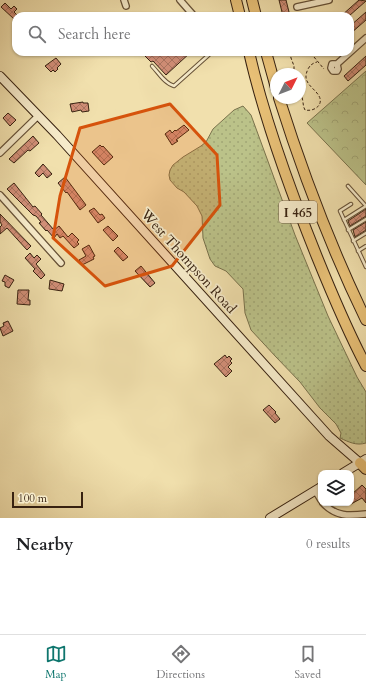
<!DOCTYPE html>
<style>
body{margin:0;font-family:Cardo,serif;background:#f6f6f6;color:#202124}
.controls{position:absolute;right:12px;bottom:12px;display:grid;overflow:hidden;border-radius:8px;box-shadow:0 1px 3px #0004}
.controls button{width:36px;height:36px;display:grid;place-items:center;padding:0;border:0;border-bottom:1px solid #e0e0e0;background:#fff;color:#202124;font:20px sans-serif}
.compass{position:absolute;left:270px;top:68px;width:36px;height:36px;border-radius:50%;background:#fff;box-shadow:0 1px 3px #0004;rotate:48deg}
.scale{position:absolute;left:12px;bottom:10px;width:71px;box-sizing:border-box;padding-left:4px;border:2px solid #372110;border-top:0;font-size:11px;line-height:14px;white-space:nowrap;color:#372110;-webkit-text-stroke:3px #f6ebca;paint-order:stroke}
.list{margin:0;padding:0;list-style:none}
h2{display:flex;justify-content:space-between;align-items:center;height:52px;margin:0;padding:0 16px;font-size:17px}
h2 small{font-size:13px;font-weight:400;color:#757577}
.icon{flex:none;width:22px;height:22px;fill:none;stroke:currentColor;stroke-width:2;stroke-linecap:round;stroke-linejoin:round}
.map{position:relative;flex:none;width:366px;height:518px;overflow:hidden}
.search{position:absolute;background:#fff;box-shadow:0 1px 3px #0004;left:12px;right:12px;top:12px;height:44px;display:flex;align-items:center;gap:10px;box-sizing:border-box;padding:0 14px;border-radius:12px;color:#757577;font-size:15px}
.sheet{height:116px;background:#fff}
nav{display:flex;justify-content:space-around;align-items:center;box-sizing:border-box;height:56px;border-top:1px solid #e0e0e0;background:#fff;font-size:11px;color:#757577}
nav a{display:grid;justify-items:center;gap:2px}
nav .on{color:#0f766e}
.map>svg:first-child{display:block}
.grass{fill:url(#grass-dots);stroke:#79724c}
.forest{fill:url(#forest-crowns);stroke:#79724c}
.building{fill:url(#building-cross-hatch);stroke:#372110}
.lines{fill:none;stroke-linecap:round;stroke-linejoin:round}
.lane-casing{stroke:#665137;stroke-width:4.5}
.street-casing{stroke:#665137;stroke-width:8}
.secondary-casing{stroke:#372110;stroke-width:10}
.highway-casing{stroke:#372110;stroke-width:12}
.path{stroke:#372110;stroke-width:1;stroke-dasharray:3 2;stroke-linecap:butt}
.lane{stroke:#f6ebca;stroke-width:2.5}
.street{stroke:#f6ebca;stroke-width:5.5}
.secondary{stroke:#f6ebca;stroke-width:8}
.highway{stroke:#e8c076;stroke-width:10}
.marked{fill:#d6530c;fill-opacity:0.2;stroke:#d6530c;stroke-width:3;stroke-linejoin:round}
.labels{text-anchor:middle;stroke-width:3.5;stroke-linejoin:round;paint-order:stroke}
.shield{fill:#f6ebca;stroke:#705e48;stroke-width:1}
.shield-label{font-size:13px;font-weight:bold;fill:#372110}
.street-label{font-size:14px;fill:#372110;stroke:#f6ebca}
</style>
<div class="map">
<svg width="366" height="518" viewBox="0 0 366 518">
<defs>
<pattern id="grass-dots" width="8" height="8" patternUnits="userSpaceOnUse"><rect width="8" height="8" fill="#bbc289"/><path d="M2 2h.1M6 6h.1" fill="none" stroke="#a1a675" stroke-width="1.8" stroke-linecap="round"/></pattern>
<pattern id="forest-crowns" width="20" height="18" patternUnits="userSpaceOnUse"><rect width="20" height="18" fill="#bbc289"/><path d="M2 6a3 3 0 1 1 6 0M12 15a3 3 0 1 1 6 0" fill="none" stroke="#a1a675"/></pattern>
<pattern id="building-cross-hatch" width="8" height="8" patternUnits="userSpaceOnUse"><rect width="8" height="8" fill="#d18e77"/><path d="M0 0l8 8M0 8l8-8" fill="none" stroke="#aa7460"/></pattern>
</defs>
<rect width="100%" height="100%" fill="#f1e0ad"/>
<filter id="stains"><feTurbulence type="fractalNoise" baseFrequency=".005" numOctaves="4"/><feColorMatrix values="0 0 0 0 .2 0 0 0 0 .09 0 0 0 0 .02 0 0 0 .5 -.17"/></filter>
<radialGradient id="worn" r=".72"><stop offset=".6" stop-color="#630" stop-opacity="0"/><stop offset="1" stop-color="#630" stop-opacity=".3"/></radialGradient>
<path class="grass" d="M 243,106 L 251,115 L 295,235 L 328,316 L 357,377 L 366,392 L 366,443 C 356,446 349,442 340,438 L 341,433 L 336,424 L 320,408 L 300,382 L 276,357 L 251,330 L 245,313 L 243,289 L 226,271 L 215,266 L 210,259 L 203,238 L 202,216 L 197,206 L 184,192 L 177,188 L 170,180 L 169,175 L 170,170 L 173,165 L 183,157 L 201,146 L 206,142 L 213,129 L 234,110 Z"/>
<path class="forest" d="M 366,71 L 366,185 L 307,123 Z"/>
<g class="building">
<path d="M 279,0 L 286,0 L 290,16 L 283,16 Z"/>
<path d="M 359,0 L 366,1 L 349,16 L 341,16 Z"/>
<path d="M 5,3 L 11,9 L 14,6 L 17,9 L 14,12 L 18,16 L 16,16 L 14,19 L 1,7 Z"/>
<path d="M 366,12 L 366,20 L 350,34 L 350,26 Z"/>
<path d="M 141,52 L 191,52 L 166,75 L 153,61 L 151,62 Z"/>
<path d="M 366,56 L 366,65 L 348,81 L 344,76 Z"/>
<path d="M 56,58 L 61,64 L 57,68 L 58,69 L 55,72 L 53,70 L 51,72 L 45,66 Z"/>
<path d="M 83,102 L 83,103 L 88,103 L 89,111 L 82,112 L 81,110 L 72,112 L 70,104 Z"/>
<path d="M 8,113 L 16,120 L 10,126 L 3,118 Z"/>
<path d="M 184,125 L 189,130 L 176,140 L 178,141 L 172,145 L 165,134 L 170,130 L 172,133 L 175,130 L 176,131 Z"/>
<path d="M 33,136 L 39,143 L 30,151 L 28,150 L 14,163 L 9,159 Z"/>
<path d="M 100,145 L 102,147 L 103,146 L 113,157 L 104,165 L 92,152 Z"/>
<path d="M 43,164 L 52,174 L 47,178 L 43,173 L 39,177 L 35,173 Z"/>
<path d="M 65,177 L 86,205 L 80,210 L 67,192 L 66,193 L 58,183 Z"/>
<path d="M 14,183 L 33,207 L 35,206 L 42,214 L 41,215 L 54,230 L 59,226 L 68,237 L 72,233 L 79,240 L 77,242 L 79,244 L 74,248 L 63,236 L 60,238 L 57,234 L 54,238 L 47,230 L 46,231 L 39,223 L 41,222 L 36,216 L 33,215 L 7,189 Z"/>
<path d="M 94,208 L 100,215 L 102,214 L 105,218 L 98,223 L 89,211 Z"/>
<path d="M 366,209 L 366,216 L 350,226 L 348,221 Z"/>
<path d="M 0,214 L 31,246 L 27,250 L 7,228 L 0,234 L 0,227 L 2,225 L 0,222 Z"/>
<path d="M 366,222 L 366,230 L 355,237 L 353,230 Z"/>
<path d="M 108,226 L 118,236 L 113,241 L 103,230 Z"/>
<path d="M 89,245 L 95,256 L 93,257 L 94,259 L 82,265 L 79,260 L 86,256 L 82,249 Z"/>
<path d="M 118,247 L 128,257 L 123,261 L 114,251 Z"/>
<path d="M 30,253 L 34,258 L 37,255 L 41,259 L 36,264 L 45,275 L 41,279 L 33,271 L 35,269 L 25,258 Z"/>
<path d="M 141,266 L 155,283 L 150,287 L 135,271 Z"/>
<path d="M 5,275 L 14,280 L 9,288 L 5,286 L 5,282 L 2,281 Z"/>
<path d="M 50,280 L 64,284 L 62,291 L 49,289 Z"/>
<path d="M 18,290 L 29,290 L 28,300 L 30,300 L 30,305 L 17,304 Z"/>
<path d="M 8,321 L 13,331 L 3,336 L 0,328 L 4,326 L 3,323 Z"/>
<path d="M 225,355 L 227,358 L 229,356 L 232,359 L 230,361 L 232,363 L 228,367 L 232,371 L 226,377 L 214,364 Z"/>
<path d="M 269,405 L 276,412 L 275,413 L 280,419 L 275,423 L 263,410 Z"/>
<path d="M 362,485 L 366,489 L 366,503 L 362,498 L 351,504 L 351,495 Z"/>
</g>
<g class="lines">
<g class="lane-casing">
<g id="lane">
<path d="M 152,66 C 158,72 165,84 174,86 L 212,52"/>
<path d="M 348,186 L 366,206"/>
<path d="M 351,204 L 340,211 L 366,267"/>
<path d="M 344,220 L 366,206"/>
<path d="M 348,230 L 366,219"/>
<path d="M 353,241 L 366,233"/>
<path d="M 358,251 L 366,246"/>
</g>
</g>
<g class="street-casing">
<g id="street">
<path d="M 124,0 L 126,6"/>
<path d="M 180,0 L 194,16"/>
<path d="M 297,7 L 329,0"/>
<path d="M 337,64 L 338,69 L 337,71 L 333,71 L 331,68 L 332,64 L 337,64 L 366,38"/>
<path d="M 0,153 L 38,116"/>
<path d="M 0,195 L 61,263"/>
<path d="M 315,490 L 321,500"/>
<path d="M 323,503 C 336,517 349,516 366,514"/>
</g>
</g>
<g class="secondary-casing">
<g id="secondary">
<path d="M 0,76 L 57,135 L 329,436 L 360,463"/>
<path d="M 343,473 L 366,459"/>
<path d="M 270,518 L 321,487"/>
</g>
</g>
<g class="highway-casing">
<g id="highway">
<path d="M 236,0 L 240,16"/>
<path d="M 252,0 L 256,16"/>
<path d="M 249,52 C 265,122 290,190 317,257 C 332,294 347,330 366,366"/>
<path d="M 266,52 L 276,88"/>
<path d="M 279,98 C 303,174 331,248 366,320"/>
<path d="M 360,463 L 366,469"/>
</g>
</g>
<g class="path">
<path d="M 290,52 L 291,58 L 294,66 L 294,74"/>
<path d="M 314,52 L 314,57 L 324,69"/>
<path d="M 300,93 C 304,98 302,105 305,110 C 314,112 324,105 319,96 C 314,87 301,83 308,69 C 310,65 313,63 317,62"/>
</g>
<use href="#lane" class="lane"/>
<use href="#street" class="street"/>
<use href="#secondary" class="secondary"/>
<use href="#highway" class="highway"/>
</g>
<path class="marked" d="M 170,104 L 217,155 L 220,205 L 172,266 L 105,286 L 53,238 L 60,196 L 80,128 Z"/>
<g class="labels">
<rect class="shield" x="279" y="201" width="38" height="22" rx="3"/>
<g class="shield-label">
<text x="298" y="217">I 465</text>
</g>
<g class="street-label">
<text transform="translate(189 261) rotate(48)" y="5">West Thompson Road</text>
</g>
</g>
<rect width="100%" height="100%" filter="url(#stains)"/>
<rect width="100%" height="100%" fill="url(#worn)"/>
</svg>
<div class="controls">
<button><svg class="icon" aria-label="layers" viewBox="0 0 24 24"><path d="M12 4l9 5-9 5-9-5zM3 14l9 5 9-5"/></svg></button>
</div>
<svg class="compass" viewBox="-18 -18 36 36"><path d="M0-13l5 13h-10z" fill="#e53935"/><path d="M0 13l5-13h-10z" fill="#757577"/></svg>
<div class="scale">100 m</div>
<div class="search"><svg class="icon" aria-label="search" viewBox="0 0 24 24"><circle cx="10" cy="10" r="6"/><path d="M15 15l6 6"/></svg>Search here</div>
</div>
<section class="sheet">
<h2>Nearby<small>0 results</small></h2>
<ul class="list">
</ul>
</section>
<nav>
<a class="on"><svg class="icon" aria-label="map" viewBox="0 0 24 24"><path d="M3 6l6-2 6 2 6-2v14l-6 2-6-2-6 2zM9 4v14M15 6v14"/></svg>Map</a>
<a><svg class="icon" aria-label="directions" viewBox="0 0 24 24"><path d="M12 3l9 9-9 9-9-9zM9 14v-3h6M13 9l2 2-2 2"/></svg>Directions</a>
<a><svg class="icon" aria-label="saved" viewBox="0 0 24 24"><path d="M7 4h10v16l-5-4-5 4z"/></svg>Saved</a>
</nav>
